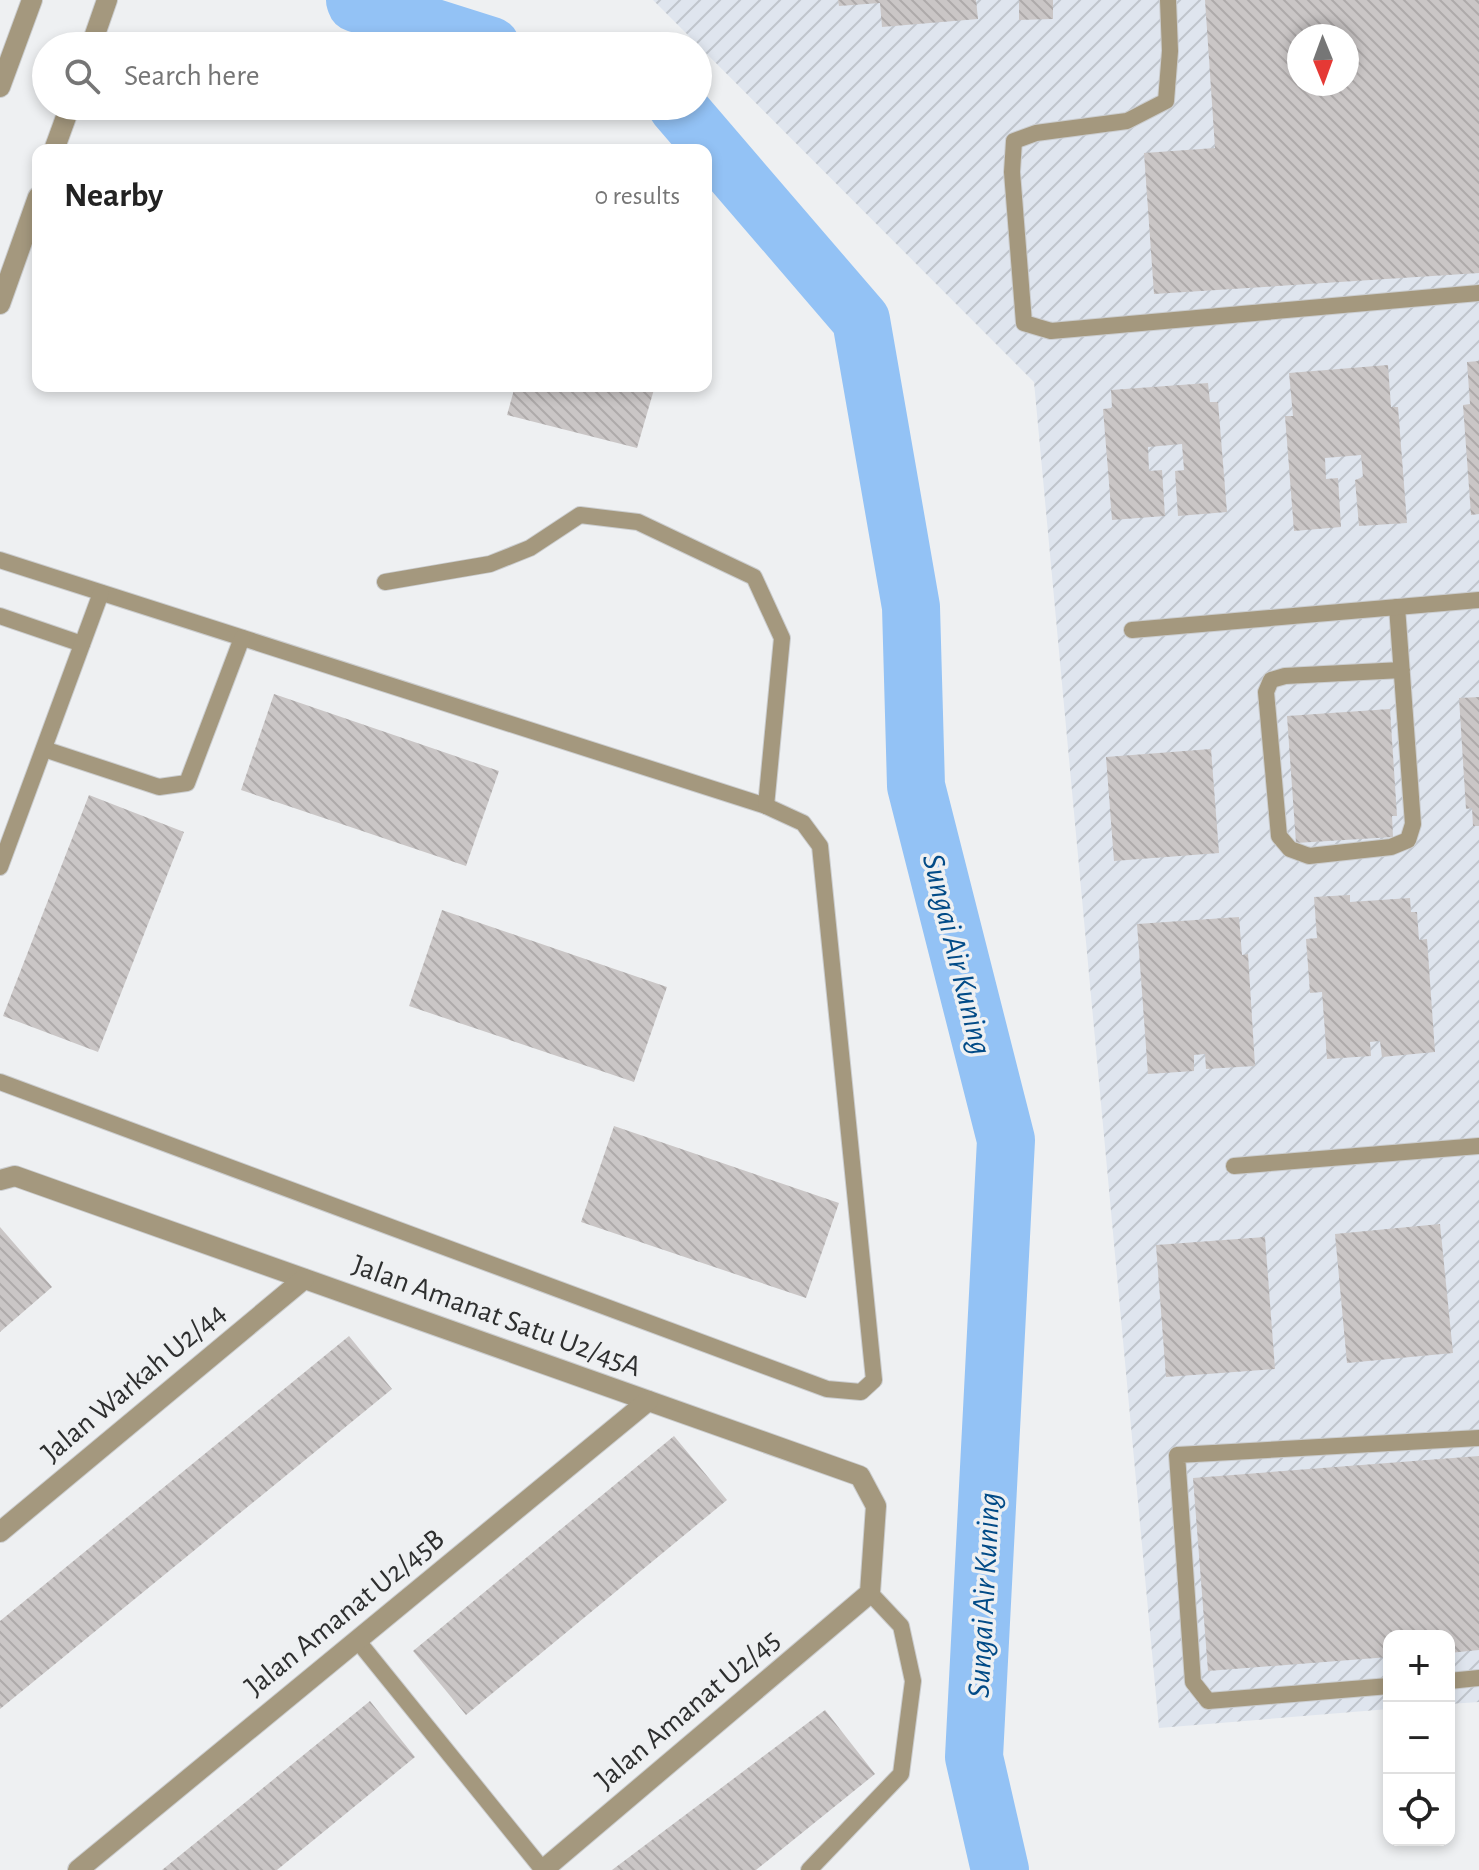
<!DOCTYPE html>
<meta charset="utf-8">
<style>
body{margin:0;font-family:"Alegreya Sans",sans-serif;background:#f2f2f2;color:#222}
.controls{position:absolute;right:24px;bottom:24px;display:grid;overflow:hidden;border-radius:16px;box-shadow:0 4px 12px #0003}
.controls button{width:72px;height:72px;display:grid;place-items:center;padding:0;border:0;border-bottom:2px solid #e0e0e0;background:#fff;color:#222;font:40px sans-serif}
.compass{position:absolute;left:1287px;top:24px;width:72px;height:72px;border-radius:50%;background:#fff;box-shadow:0 4px 12px #0003;rotate:179deg}
.list{margin:0;padding:0;list-style:none}
h2{display:flex;justify-content:space-between;align-items:center;height:104px;margin:0;padding:0 32px;font-size:34px}
h2 small{font-size:26px;font-weight:400;color:#767676}
.icon{flex:none;width:44px;height:44px;fill:none;stroke:currentColor;stroke-width:2;stroke-linecap:round;stroke-linejoin:round}
.map{position:relative;flex:none;width:1479px;height:1870px;overflow:hidden}
.search{position:absolute;background:#fff;box-shadow:0 4px 12px #0003;left:32px;top:32px;width:680px;height:88px;display:flex;align-items:center;gap:20px;box-sizing:border-box;padding:0 28px;border-radius:44px;color:#767676;font-size:30px}
.panel{position:absolute;background:#fff;box-shadow:0 4px 12px #0003;left:32px;top:144px;width:680px;height:248px;border-radius:16px}
.map>svg:first-child{display:block}
.industrial{fill:url(#industrial-furrows);fill-rule:evenodd}
.lines{fill:none;stroke-linecap:round;stroke-linejoin:round}
.river{stroke:#93c2f5;stroke-width:58}
.building{fill:url(#building-back-hatch);fill-rule:evenodd}
.service-casing{stroke:#cbcdcf;stroke-width:18}
.minor-casing{stroke:#cbcdcf;stroke-width:22}
.tertiary-casing{stroke:#cbcdcf;stroke-width:22}
.service{stroke:#a4987e;stroke-width:16}
.minor{stroke:#a4987e;stroke-width:20}
.tertiary{stroke:#a4987e;stroke-width:20}
.labels{text-anchor:middle;stroke-width:7;stroke-linejoin:round;paint-order:stroke}
.street-label{font-size:30px;fill:#2e2f2f;stroke:#eef0f2}
.water-label{font-size:32px;font-style:italic;fill:#024b87;stroke:#eef0f2}
</style>
<div class="map">
<svg width="1479" height="1870" viewBox="0 0 1479 1870">
<defs>
<pattern id="industrial-furrows" width="10" height="10" patternUnits="userSpaceOnUse" patternTransform="scale(2)"><rect width="10" height="10" fill="#dfe5ee"/><path d="M-1 1l2-2M0 10L10 0M9 11l2-2" fill="none" stroke="#c0c5cc"/></pattern>
<pattern id="building-back-hatch" width="6" height="6" patternUnits="userSpaceOnUse" patternTransform="scale(2)"><rect width="6" height="6" fill="#cac6c6"/><path d="M-1 5l2 2M0 0l6 6M5-1l2 2" fill="none" stroke="#aeaaaa"/></pattern>
</defs>
<rect width="100%" height="100%" fill="#eef0f2"/>
<path class="industrial" d="M 653,0 L 1479,0 L 1479,1702 L 1449,1704 L 1449,1636 L 1389,1636 L 1389,1709 L 1159,1728 L 1034,382 ZM 1299,36 L 1347,36 L 1347,84 L 1299,84 Z"/>
<g class="lines">
<g class="river">
<path d="M 355,0 L 356,3 L 491,46"/>
<path d="M 677,106 L 861,320 L 911,607 L 916,786 L 1006,1140 L 974,1757 L 1000,1870"/>
</g>
</g>
<g class="building">
<path d="M 838,0 L 976,0 L 978,19 L 882,27 L 880,3 L 839,6 Z"/>
<path d="M 1019,0 L 1053,0 L 1053,19 L 1019,20 Z"/>
<path d="M 1205,0 L 1479,0 L 1479,273 L 1154,294 L 1144,153 L 1215,148 ZM 1299,36 L 1347,36 L 1347,84 L 1299,84 Z"/>
<path d="M 1479,361 L 1479,514 L 1471,515 L 1463,405 L 1470,404 L 1467,362 Z"/>
<path d="M 1388,365 L 1391,407 L 1398,407 L 1407,523 L 1359,526 L 1355,480 L 1363,477 L 1361,455 L 1325,458 L 1326,479 L 1338,478 L 1341,527 L 1294,531 L 1285,416 L 1293,416 L 1289,373 Z"/>
<path d="M 1208,383 L 1210,402 L 1218,402 L 1227,512 L 1178,516 L 1175,471 L 1184,470 L 1182,444 L 1148,447 L 1149,471 L 1162,470 L 1165,516 L 1112,520 L 1103,409 L 1112,408 L 1111,390 Z"/>
<path d="M 515,386 L 655,386 L 637,448 L 507,415 Z"/>
<path d="M 274,694 L 499,771 L 466,866 L 241,790 Z"/>
<path d="M 1479,697 L 1479,826 L 1473,826 L 1472,808 L 1466,809 L 1459,698 Z"/>
<path d="M 1390,709 L 1397,816 L 1392,816 L 1393,837 L 1296,843 L 1287,716 Z"/>
<path d="M 1211,749 L 1219,853 L 1114,861 L 1106,757 Z"/>
<path d="M 89,795 L 184,832 L 98,1052 L 3,1016 Z"/>
<path d="M 1350,895 L 1350,902 L 1410,898 L 1411,912 L 1417,912 L 1419,940 L 1427,939 L 1435,1052 L 1382,1057 L 1380,1041 L 1370,1042 L 1371,1056 L 1327,1059 L 1322,992 L 1310,993 L 1306,939 L 1317,938 L 1314,897 Z"/>
<path d="M 442,910 L 667,987 L 634,1082 L 409,1006 Z"/>
<path d="M 1239,917 L 1242,955 L 1248,954 L 1255,1066 L 1206,1069 L 1205,1054 L 1194,1055 L 1194,1071 L 1148,1074 L 1137,924 Z"/>
<path d="M 614,1126 L 839,1203 L 806,1298 L 581,1222 Z"/>
<path d="M 1440,1224 L 1453,1353 L 1347,1363 L 1335,1234 Z"/>
<path d="M 0,1227 L 52,1287 L 0,1332 Z"/>
<path d="M 1265,1237 L 1275,1369 L 1166,1377 L 1156,1245 Z"/>
<path d="M 349,1336 L 392,1389 L 0,1709 L 0,1621 Z"/>
<path d="M 674,1436 L 727,1500 L 466,1715 L 413,1651 Z"/>
<path d="M 1479,1456 L 1479,1650 L 1449,1653 L 1449,1636 L 1389,1636 L 1389,1657 L 1208,1671 L 1193,1478 Z"/>
<path d="M 370,1701 L 415,1757 L 277,1870 L 162,1870 Z"/>
<path d="M 825,1710 L 875,1774 L 756,1870 L 612,1870 Z"/>
</g>
<g class="lines">
<g class="service-casing">
<g id="service">
<path d="M 1168,0 L 1170,51 L 1166,101 L 1127,121 L 1036,133 L 1014,141 L 1012,172 L 1024,323 L 1051,331 L 1479,293"/>
<path d="M 0,560 L 766,806 L 803,823 L 820,846 L 874,1380 L 861,1392 L 827,1389 L 0,1082"/>
<path d="M 385,582 L 490,564 L 530,548 L 580,515 L 638,522 L 754,577 L 782,638 L 766,806"/>
<path d="M 1397,607 L 1413,824 L 1408,840 L 1391,847 L 1309,856 L 1290,849 L 1279,836 L 1266,692 L 1271,680 L 1285,676 L 1402,670"/>
<path d="M 0,616 L 82,644"/>
<path d="M 1132,630 L 1479,600"/>
<path d="M 44,749 L 159,787 L 187,783 L 242,638"/>
<path d="M 0,867 L 101,593"/>
<path d="M 1234,1166 L 1479,1146"/>
<path d="M 357,1640 L 543,1870"/>
<path d="M 1449,1681 L 1479,1678"/>
<path d="M 1389,1686 L 1208,1701 L 1193,1682 L 1177,1455 L 1479,1438"/>
<path d="M 809,1870 L 901,1774 L 913,1681 L 901,1626 L 870,1593"/>
</g>
</g>
<g class="minor-casing">
<g id="minor">
<path d="M 0,87 L 32,0"/>
<path d="M 0,1180 L 15,1176 L 860,1476 L 876,1506 L 870,1593 L 543,1870"/>
<path d="M 0,1532 L 304,1279"/>
<path d="M 78,1870 L 648,1401"/>
</g>
</g>
<g class="tertiary-casing">
<g id="tertiary">
<path d="M 91,46 L 107,0"/>
<path d="M 54,150 L 70,106"/>
<path d="M 0,304 L 38,197"/>
</g>
</g>
<use href="#service" class="service"/>
<use href="#minor" class="minor"/>
<use href="#tertiary" class="tertiary"/>
</g>
<g class="labels">
<g class="street-label">
<text transform="translate(497 1315) rotate(20)" y="10">Jalan Amanat Satu U2/45A</text>
<text transform="translate(133 1382) rotate(-40)" y="10">Jalan Warkah U2/44</text>
<text transform="translate(344 1612) rotate(-39)" y="10">Jalan Amanat U2/45B</text>
<text transform="translate(687 1709) rotate(-40)" y="10">Jalan Amanat U2/45</text>
</g>
<g class="water-label">
<text transform="translate(958 954) rotate(76)" y="11">Sungai Air Kuning</text>
<text transform="translate(983 1595) rotate(-87)" y="11">Sungai Air Kuning</text>
</g>
</g>
</svg>
<div class="controls">
<button>+</button>
<button>−</button>
<button><svg class="icon" aria-label="locate" viewBox="0 0 24 24"><circle cx="12" cy="12" r="6"/><path d="M12 2v4M12 18v4M2 12h4M18 12h4"/></svg></button>
</div>
<svg class="compass" viewBox="-18 -18 36 36"><path d="M0-13l5 13h-10z" fill="#e53935"/><path d="M0 13l5-13h-10z" fill="#767676"/></svg>
<div class="search"><svg class="icon" aria-label="search" viewBox="0 0 24 24"><circle cx="10" cy="10" r="6"/><path d="M15 15l6 6"/></svg>Search here</div>
<section class="panel">
<h2>Nearby<small>0 results</small></h2>
<ul class="list">
</ul>
</section>
</div>
